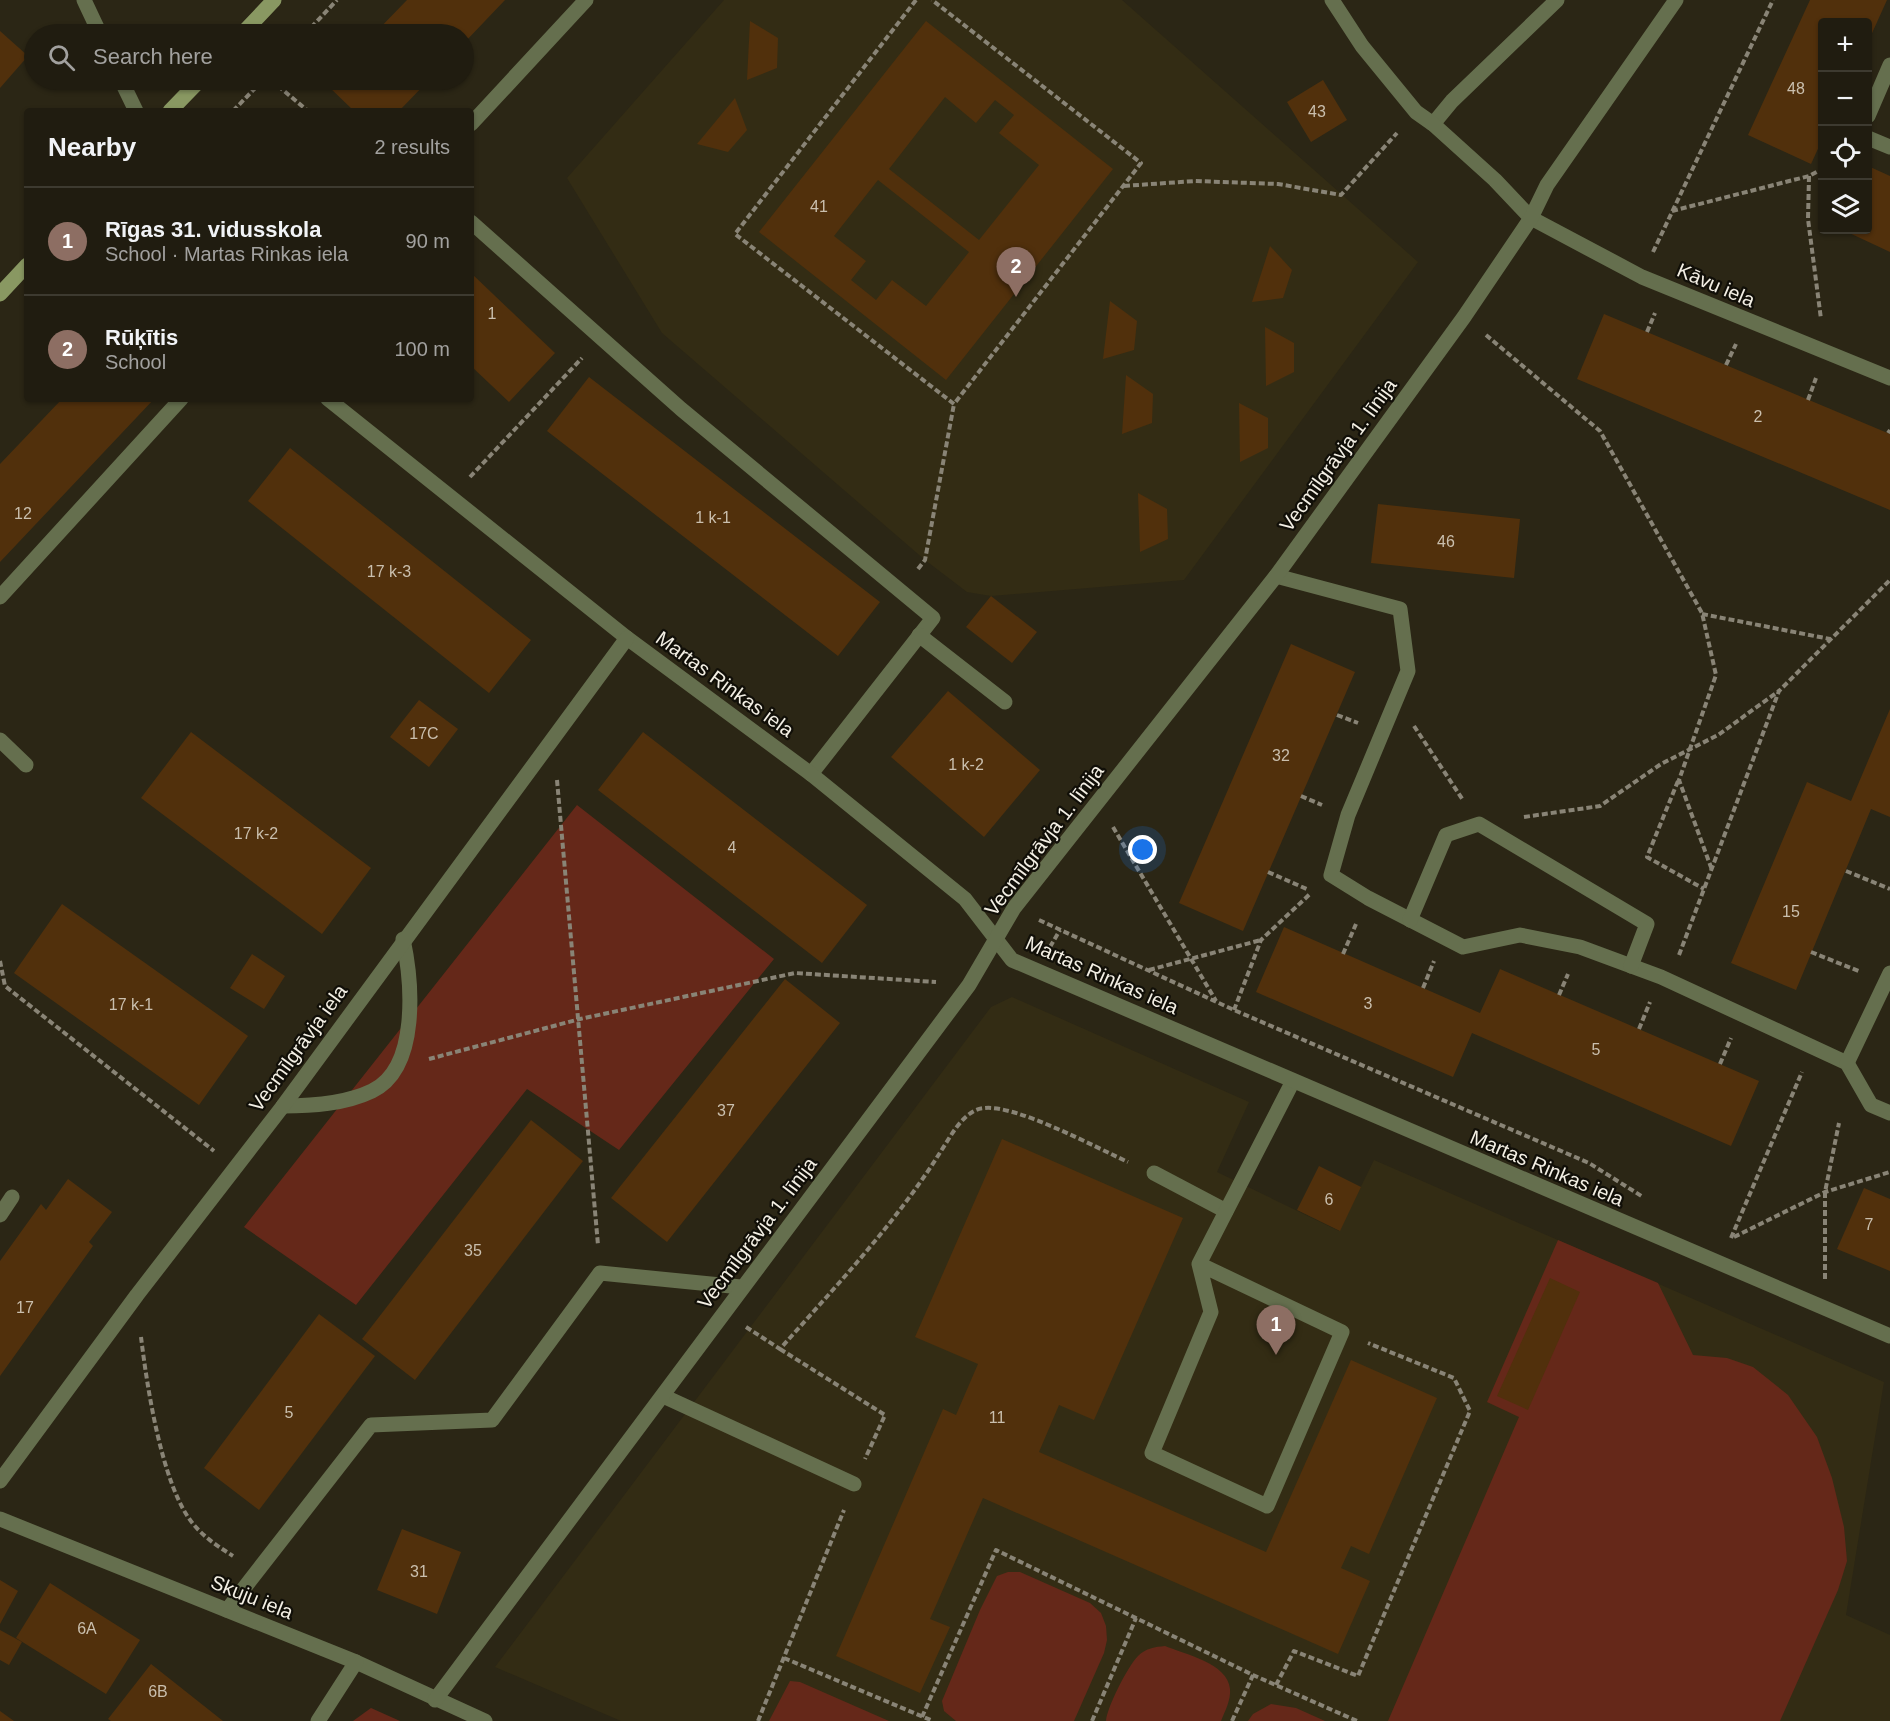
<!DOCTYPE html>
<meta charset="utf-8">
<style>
body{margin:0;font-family:Arial,sans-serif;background:#2d291e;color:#f1f3f6}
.controls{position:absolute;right:18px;top:18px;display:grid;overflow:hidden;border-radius:6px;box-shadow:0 2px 4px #0004}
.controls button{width:54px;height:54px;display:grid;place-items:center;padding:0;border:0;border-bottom:2px solid #3d3a30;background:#201c10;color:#f1f3f6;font:30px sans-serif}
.you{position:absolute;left:1143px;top:850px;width:21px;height:21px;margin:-15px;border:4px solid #fff;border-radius:50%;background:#1a73e8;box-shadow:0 0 0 9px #1a73e833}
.badge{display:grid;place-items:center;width:39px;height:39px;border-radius:50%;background:#d29dfd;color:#fff;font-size:20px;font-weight:700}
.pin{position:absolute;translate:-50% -50px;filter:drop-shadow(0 2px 3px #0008)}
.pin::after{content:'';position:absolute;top:32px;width:21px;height:18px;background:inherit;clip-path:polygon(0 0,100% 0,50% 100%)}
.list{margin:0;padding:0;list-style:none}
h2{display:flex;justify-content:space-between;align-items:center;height:78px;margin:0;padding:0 24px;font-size:26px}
h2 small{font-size:20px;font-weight:400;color:#a2a19f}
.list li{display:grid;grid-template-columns:39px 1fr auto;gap:18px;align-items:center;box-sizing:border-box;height:108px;padding:0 24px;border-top:2px solid #3d3a30}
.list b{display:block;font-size:22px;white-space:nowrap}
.list p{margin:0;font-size:20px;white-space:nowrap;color:#a2a19f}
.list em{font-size:20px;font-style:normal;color:#a2a19f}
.icon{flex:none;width:33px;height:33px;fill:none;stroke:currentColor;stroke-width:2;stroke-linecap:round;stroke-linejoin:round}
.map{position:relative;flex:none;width:1890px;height:1721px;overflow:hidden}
.search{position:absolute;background:#201c10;box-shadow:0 2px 4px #0004;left:24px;top:24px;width:450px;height:66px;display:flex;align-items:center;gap:15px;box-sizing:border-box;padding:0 21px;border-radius:33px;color:#a2a19f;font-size:22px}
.panel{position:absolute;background:#201c10;box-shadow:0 2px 4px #0004;left:24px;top:108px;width:450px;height:294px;border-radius:6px}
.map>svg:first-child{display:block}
.built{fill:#332c14}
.green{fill:#652819}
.building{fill:#51300c;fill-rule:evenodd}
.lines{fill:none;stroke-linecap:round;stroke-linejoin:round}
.path{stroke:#898476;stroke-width:4;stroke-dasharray:6 3;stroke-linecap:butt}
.lane{stroke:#656f4e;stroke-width:15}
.street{stroke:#656f4e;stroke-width:15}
.secondary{stroke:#899862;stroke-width:15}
.labels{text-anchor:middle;stroke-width:4.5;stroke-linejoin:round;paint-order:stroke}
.number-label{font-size:16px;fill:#cabfae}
.street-label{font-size:20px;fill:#f3efe4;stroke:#110f08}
</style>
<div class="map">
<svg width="1890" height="1721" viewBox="0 0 1890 1721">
<rect width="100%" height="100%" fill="#2b2615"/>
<g class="built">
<path d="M 724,0 L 1122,0 L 1418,262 L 1184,580 L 991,596 L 967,592 L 925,560 L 662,333 L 567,178 Z"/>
<path d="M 1012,997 L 1249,1102 L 1217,1172 L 1339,1231 L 1374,1160 L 1884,1382 L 1846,1615 L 1890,1635 L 1890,1721 L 621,1721 L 495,1667 L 991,1007 Z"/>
</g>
<g class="green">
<path d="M 577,805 L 774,959 L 619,1150 L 527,1089 L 356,1305 L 244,1227 Z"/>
<path d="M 1558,1240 L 1658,1283 L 1693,1355 L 1727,1358 L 1753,1367 L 1788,1395 L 1817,1437 L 1832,1478 L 1844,1527 L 1847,1561 L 1838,1590 L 1780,1721 L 1388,1721 L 1519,1417 L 1487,1402 Z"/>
<path d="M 1008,1572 L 1020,1572 L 1090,1603 L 1101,1613 L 1106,1626 L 1107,1640 L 1104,1653 L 1074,1721 L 956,1721 L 944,1711 L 942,1701 L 980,1610 L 997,1576 Z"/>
<path d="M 1165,1646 C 1184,1654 1228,1663 1230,1689 C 1231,1700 1225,1711 1221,1721 L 1106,1721 C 1107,1707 1128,1666 1138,1656 C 1146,1648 1155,1647 1165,1646 Z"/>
<path d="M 790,1681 L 800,1682 L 889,1721 L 769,1721 Z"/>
<path d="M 1271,1704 L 1296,1708 L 1325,1721 L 1248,1721 L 1253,1714 Z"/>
<path d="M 371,1708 L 400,1721 L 353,1721 Z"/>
</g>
<g class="building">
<path d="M 407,0 L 505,0 L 464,43 L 464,34 L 374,34 Z"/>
<path d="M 1810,0 L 1887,0 L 1868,42 L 1868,22 L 1822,22 L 1822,140 L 1811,164 L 1748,135 Z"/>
<path d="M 750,21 L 778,38 L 777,68 L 747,80 Z"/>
<path d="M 926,21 L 1113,169 L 946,380 L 759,232 ZM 945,97 L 976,123 L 995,100 L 1014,115 L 999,133 L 1039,165 L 979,240 L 889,169 ZM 878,180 L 969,252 L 926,306 L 892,280 L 876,300 L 851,280 L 866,261 L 834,236 Z"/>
<path d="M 0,31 L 28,56 L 0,88 Z"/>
<path d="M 331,80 L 429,80 L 399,111 L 354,111 L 327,85 Z"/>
<path d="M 1323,80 L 1347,120 L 1311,142 L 1287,102 Z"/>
<path d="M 735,98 L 747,130 L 728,152 L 697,144 Z"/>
<path d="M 1868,166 L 1890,176 L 1890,252 L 1843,230 L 1868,230 Z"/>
<path d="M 1270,246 L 1292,270 L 1283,298 L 1252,302 Z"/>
<path d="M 471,273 L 555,353 L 509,402 L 471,366 Z"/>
<path d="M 1110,301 L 1137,321 L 1134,350 L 1103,359 Z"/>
<path d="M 1604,314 L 1890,434 L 1890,510 L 1577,379 Z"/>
<path d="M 1265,327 L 1294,343 L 1294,372 L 1266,386 Z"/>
<path d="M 1126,375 L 1153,394 L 1152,423 L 1122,434 Z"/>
<path d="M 589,377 L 880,602 L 838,656 L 547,431 Z"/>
<path d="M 62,399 L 154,399 L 0,562 L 0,464 Z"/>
<path d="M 1239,403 L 1268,418 L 1268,448 L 1240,462 Z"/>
<path d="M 290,448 L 531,640 L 489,693 L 248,501 Z"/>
<path d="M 1138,493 L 1167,509 L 1168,539 L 1140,552 Z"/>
<path d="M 1378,504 L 1520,519 L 1514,578 L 1371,563 Z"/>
<path d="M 991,596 L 1037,632 L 1012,663 L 966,627 Z"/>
<path d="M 1291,644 L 1355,672 L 1243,931 L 1179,903 Z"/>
<path d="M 948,691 L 1040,770 L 984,837 L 891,757 Z"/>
<path d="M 419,700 L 458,729 L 429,767 L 390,737 Z"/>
<path d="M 1890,709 L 1890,817 L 1871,809 L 1796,990 L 1731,963 L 1807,782 L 1851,801 Z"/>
<path d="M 191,732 L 371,868 L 322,934 L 141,798 Z"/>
<path d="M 643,732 L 867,905 L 822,963 L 598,790 Z"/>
<path d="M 62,904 L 248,1036 L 199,1105 L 14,973 Z"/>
<path d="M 1284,927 L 1480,1013 L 1500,969 L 1759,1081 L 1731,1146 L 1472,1033 L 1453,1077 L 1256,992 Z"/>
<path d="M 252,954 L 285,976 L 264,1009 L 230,988 Z"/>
<path d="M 785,979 L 840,1023 L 667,1242 L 611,1198 Z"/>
<path d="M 531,1120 L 583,1161 L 415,1380 L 362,1339 Z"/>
<path d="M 1002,1139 L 1183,1218 L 1094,1420 L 1059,1405 L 1039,1452 L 1266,1552 L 1351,1360 L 1437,1398 L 1369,1554 L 1351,1546 L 1341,1568 L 1370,1581 L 1338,1654 L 983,1498 L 930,1619 L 950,1627 L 920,1693 L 836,1656 L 943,1409 L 956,1415 L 978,1364 L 915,1337 Z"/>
<path d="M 1319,1166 L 1361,1187 L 1340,1231 L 1297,1210 Z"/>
<path d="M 68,1179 L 112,1212 L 89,1242 L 93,1246 L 0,1376 L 0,1261 L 41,1204 L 46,1210 Z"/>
<path d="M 1864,1188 L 1890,1199 L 1890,1271 L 1837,1249 Z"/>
<path d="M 1550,1278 L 1580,1292 L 1528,1410 L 1497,1396 Z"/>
<path d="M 319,1314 L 375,1356 L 259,1510 L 204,1468 Z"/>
<path d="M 402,1529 L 461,1552 L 437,1614 L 377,1590 Z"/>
<path d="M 0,1580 L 18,1591 L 0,1624 Z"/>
<path d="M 50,1583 L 140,1640 L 106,1694 L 16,1638 Z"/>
<path d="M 0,1630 L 22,1642 L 9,1665 L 0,1660 Z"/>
<path d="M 151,1664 L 223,1721 L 111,1721 L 108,1719 Z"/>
<path d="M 0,1711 L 14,1721 L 0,1721 Z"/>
</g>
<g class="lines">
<g class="path">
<path d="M 916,0 L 735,234 L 954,404 L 1141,163 L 932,0"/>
<path d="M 305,34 L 337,0"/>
<path d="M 271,80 L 308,111"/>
<path d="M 233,111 L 263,80"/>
<path d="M 1809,176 L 1808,219 L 1821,319"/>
<path d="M 1124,186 L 1195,181 L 1278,184 L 1341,195 L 1397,133"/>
<path d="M 1672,211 L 1809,176 L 1822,169"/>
<path d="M 1653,252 L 1773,0"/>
<path d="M 1647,332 L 1655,313"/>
<path d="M 1486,335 L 1600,431 L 1702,613 L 1716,675 L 1679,780 L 1712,870"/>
<path d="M 1726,365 L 1736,344"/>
<path d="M 1808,400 L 1816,378"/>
<path d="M 1888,433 L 1890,430"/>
<path d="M 470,477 L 582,358"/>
<path d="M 918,569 L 925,560 L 954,404"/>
<path d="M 1702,614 L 1830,639"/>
<path d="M 1337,715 L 1358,723"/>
<path d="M 1414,726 L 1463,800"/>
<path d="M 557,780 L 598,1245"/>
<path d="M 1678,781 L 1647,857 L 1704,889"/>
<path d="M 1301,796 L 1322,805"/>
<path d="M 1524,817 L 1600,806 L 1661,764 L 1718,735 L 1779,691"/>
<path d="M 1113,827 L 1216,1001"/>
<path d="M 1846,871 L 1890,889"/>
<path d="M 1268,872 L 1309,890"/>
<path d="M 1039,920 L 1234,1010 L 1589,1163 L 1643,1197"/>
<path d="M 1050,947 L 1060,930"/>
<path d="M 1811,952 L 1861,972"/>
<path d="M 1343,954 L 1356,924"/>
<path d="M 1679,955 L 1779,691 L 1890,580"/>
<path d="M 0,961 L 5,986 L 214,1151"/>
<path d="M 1149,970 L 1261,940"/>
<path d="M 1423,988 L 1434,961"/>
<path d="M 1559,995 L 1568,974"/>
<path d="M 1234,1010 L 1261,940 L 1311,893"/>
<path d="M 1639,1029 L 1650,1002"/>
<path d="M 429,1059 L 580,1019 L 795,973 L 936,982"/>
<path d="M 1720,1064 L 1731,1038"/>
<path d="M 1734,1237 L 1825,1192 L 1890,1172"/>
<path d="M 1731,1238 L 1802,1072"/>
<path d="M 1825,1279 L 1825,1192 L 1839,1123"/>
<path d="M 746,1327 L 780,1349 C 836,1286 896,1223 941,1151 C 951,1136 964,1109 985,1108 C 1017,1105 1095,1147 1128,1162"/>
<path d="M 141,1337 C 147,1386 162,1488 194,1525 C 205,1538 219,1547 233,1556"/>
<path d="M 780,1349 L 885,1415 L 865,1459"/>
<path d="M 784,1658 L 933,1721"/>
<path d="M 1276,1685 L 1294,1651 L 1358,1676 L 1470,1411 L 1454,1378 L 1368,1343"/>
<path d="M 922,1717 L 996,1550 L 1253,1675 L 1357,1721"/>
<path d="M 758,1721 L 844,1510"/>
<path d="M 1092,1721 L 1136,1618"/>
<path d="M 1232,1721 L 1253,1675"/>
</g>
<g class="lane">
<path d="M 84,0 L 100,34"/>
<path d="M 121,80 L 136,111"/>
<path d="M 1868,116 L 1890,65"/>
<path d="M 471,124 L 586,0"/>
<path d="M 1433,124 L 1452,101 L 1557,0"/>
<path d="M 1868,138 L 1890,147"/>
<path d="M 471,222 L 681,409 L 933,618 L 811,774"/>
<path d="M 1276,576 L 1400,609 L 1408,671 L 1348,815 L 1331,875 L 1368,898 L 1463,947 L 1520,935 L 1580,947 L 1661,977 L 1847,1063 L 1871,1105 L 1890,1113"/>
<path d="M 0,597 L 181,399"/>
<path d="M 919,635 L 1005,702"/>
<path d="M 0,740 L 26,765"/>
<path d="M 1410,920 L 1446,835 L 1479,824 L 1647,924 L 1631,966"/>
<path d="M 283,1106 C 312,1106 345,1104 372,1091 C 420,1068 412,981 403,939"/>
<path d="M 1154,1173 L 1226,1211"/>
<path d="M 0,1215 L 12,1197"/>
<path d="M 1199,1264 L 1342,1332 L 1267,1506 L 1152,1453 L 1211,1312 L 1199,1264 L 1293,1081"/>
<path d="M 663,1396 L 854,1484"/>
<path d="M 227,1610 L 371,1425 L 492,1420 L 600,1273 L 741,1287"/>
</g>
<g class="street">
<path d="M 1332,0 L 1362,46 L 1416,112 L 1433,124 L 1495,180 L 1531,218 L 1642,277 L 1890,378"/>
<path d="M 328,399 L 627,638 L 811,774 L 965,899 L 1012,960 L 1890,1336"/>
<path d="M 1847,1063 L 1890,973"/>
<path d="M 0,1481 L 137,1295 L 283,1106 L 627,638"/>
<path d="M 0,1519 L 356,1662 L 485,1721"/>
<path d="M 435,1700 L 969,985 L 1014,908 L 1276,576 L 1464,317 L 1531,218 L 1547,185 L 1676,0"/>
<path d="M 318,1721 L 356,1662"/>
</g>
<g class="secondary">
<path d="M 242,34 L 274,0"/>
<path d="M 170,111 L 200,80"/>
<path d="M 0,294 L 27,265"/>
</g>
</g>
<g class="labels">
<g class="number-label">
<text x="1796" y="94">48</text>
<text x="1317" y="117">43</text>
<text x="819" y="212">41</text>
<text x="492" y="319">1</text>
<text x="1758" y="422">2</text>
<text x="23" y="519">12</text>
<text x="713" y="523">1 k-1</text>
<text x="1446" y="547">46</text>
<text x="389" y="577">17 k-3</text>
<text x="424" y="739">17C</text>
<text x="1281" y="761">32</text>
<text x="966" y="770">1 k-2</text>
<text x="256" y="839">17 k-2</text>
<text x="732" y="853">4</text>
<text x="1791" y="917">15</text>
<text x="1368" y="1009">3</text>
<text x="131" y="1010">17 k-1</text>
<text x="1596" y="1055">5</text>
<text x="726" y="1116">37</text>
<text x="1329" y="1205">6</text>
<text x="1869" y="1230">7</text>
<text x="473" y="1256">35</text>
<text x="25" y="1313">17</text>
<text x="289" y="1418">5</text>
<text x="997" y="1423">11</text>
<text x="419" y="1577">31</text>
<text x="87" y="1634">6A</text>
<text x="158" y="1697">6B</text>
</g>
<g class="street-label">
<text transform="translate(1716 285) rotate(23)" y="7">Kāvu iela</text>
<text transform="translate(1338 455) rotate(-54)" y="7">Vecmīlgrāvja 1. līnija</text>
<text transform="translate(725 684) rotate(36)" y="7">Martas Rinkas iela</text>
<text transform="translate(1044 840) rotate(-53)" y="7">Vecmīlgrāvja 1. līnija</text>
<text transform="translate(1102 975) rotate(24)" y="7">Martas Rinkas iela</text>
<text transform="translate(298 1048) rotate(-54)" y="7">Vecmīlgrāvja iela</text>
<text transform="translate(1547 1168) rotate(23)" y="7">Martas Rinkas iela</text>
<text transform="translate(757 1233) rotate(-53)" y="7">Vecmīlgrāvja 1. līnija</text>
<text transform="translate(252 1597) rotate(22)" y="7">Skuju iela</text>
</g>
</g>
</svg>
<div class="controls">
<button>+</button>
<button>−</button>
<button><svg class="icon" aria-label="locate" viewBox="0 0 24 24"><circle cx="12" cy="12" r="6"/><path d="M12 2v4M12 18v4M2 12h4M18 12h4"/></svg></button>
<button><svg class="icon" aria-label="layers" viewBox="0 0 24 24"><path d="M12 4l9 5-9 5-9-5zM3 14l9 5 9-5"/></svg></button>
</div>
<div class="you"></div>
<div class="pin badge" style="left:1276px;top:1355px;background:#8d6e63">1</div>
<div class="pin badge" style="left:1016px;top:297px;background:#8d6e63">2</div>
<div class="search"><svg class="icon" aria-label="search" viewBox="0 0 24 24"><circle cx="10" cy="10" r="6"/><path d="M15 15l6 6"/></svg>Search here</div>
<section class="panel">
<h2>Nearby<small>2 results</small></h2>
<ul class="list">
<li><span class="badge" style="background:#8d6e63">1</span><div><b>Rīgas 31. vidusskola</b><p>School · Martas Rinkas iela</p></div><em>90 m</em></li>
<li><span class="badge" style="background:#8d6e63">2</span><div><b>Rūķītis</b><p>School</p></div><em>100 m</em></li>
</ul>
</section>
</div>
